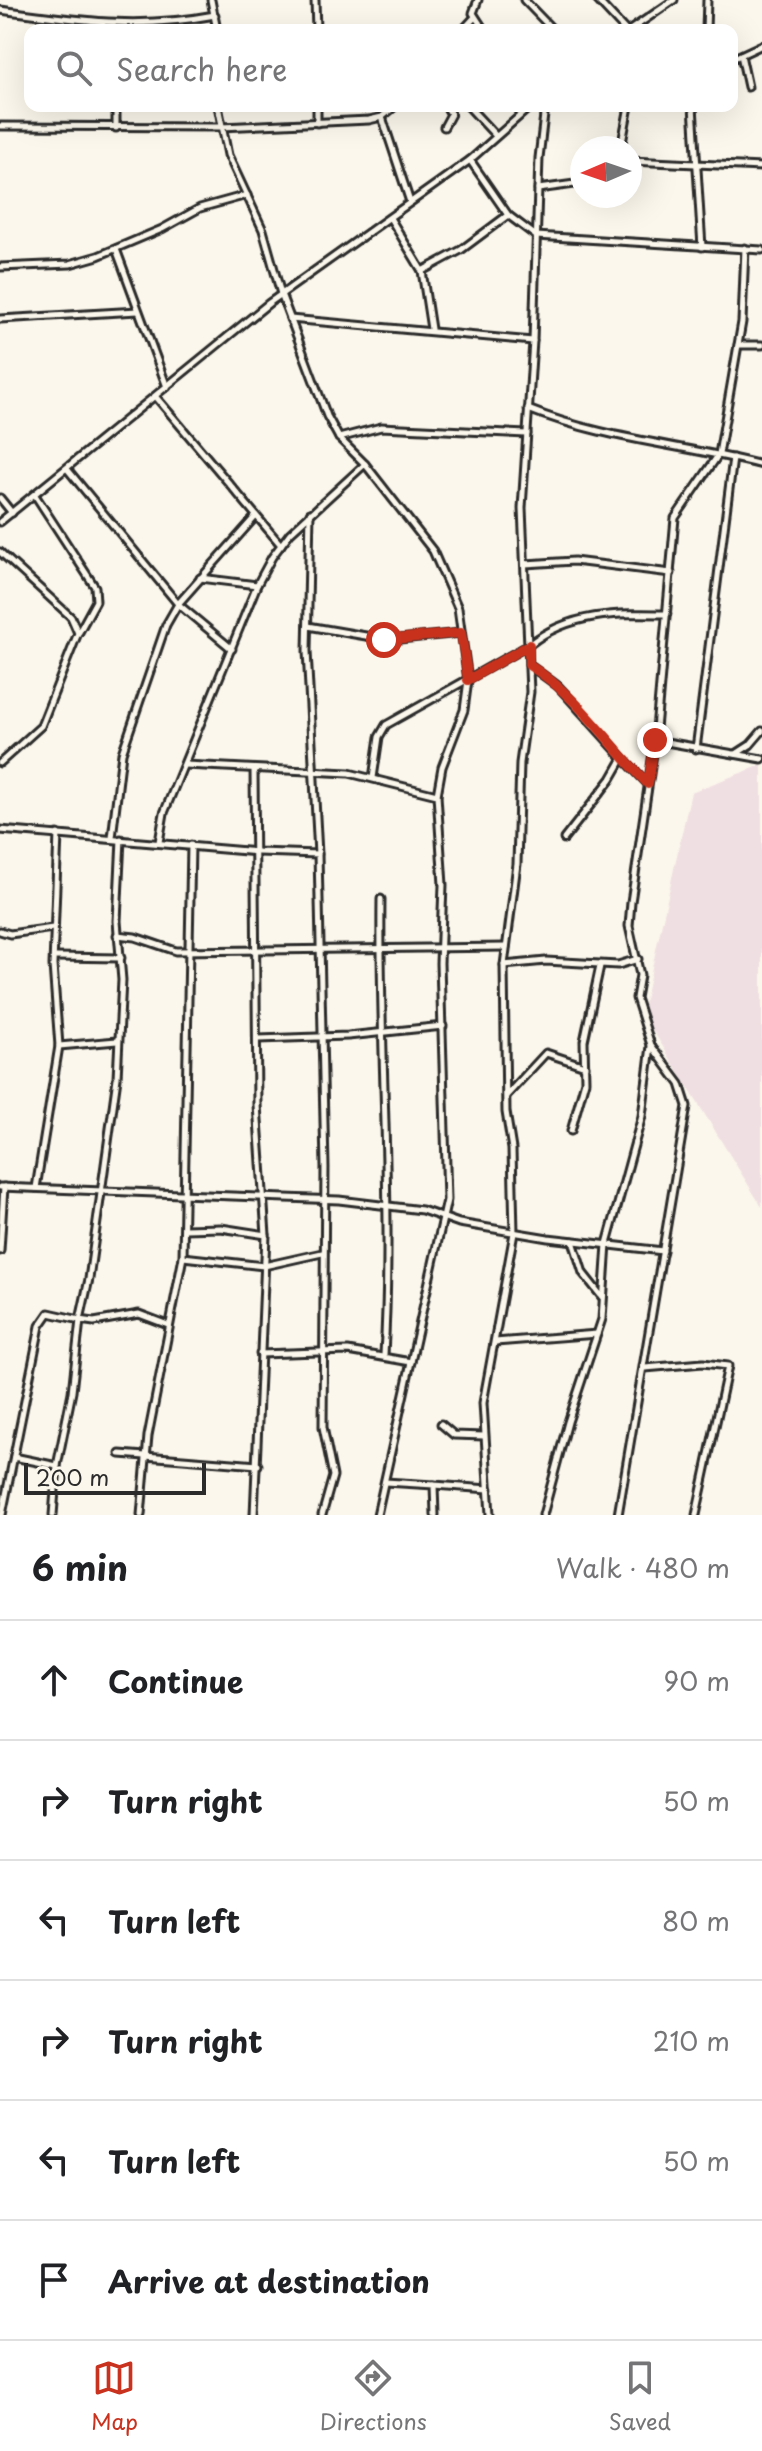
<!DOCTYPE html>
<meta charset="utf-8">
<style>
body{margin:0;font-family:"Playpen Sans",sans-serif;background:#f2f2f2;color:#202124}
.compass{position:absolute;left:570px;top:136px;width:72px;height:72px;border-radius:50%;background:#fff;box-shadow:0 8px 32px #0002;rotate:268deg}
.scale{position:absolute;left:24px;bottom:20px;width:182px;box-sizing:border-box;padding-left:8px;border:4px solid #2b2b2b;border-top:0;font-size:22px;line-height:28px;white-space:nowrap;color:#2b2b2b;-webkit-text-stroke:6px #fbf7ec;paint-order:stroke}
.stop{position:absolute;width:24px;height:24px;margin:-18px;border:6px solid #c8321e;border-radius:50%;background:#fff}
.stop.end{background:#c8321e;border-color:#fff;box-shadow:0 2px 8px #0008}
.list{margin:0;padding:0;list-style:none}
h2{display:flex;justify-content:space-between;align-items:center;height:104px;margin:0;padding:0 32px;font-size:34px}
h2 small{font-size:26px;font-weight:400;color:#757577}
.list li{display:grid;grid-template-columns:52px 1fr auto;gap:24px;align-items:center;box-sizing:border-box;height:120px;padding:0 32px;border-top:2px solid #e0e0e0}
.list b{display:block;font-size:30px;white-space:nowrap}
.list em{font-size:26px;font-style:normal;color:#757577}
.icon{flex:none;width:44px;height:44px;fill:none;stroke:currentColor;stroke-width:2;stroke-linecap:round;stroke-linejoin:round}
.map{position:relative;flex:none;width:762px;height:1515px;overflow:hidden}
.search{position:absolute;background:#fff;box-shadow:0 8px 32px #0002;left:24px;right:24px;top:24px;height:88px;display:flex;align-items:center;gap:20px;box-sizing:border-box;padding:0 28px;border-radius:16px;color:#757577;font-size:30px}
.sheet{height:824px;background:#fff}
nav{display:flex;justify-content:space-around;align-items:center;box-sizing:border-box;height:112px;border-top:2px solid #e0e0e0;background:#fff;font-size:22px;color:#757577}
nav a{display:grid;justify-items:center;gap:4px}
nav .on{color:#c8321e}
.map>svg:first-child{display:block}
.built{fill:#f0dfe2}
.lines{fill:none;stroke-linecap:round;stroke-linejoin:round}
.street-casing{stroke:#2b2b2b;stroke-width:11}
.street{stroke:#fbf7ec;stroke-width:5}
.route{stroke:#c8321e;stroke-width:10}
</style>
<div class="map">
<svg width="762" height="1515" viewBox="0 0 762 1515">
<rect width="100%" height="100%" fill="#fbf7ec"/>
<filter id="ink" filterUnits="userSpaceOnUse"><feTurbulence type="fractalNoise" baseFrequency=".0125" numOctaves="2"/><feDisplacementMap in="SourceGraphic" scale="16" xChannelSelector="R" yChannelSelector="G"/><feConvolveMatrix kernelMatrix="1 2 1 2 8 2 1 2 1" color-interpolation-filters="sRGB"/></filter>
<g filter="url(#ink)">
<path class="built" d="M 762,765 L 762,1207 L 642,1013 L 691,792 Z"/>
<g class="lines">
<g class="street-casing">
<g id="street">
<path d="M 211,0 L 217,30"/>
<path d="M 315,0 L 316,30"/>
<path d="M 478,0 L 473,13 L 484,30"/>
<path d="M 524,0 L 553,30"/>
<path d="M 597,0 L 625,30"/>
<path d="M 0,10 C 79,20 135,30 215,15"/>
<path d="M 463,30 L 474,18"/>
<path d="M 630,30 L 674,0"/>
<path d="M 706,30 L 707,0"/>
<path d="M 741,55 L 748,87"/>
<path d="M 732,59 L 762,45"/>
<path d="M 116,106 L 116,128"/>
<path d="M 218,106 L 228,155 L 263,230 L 281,294 L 327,416 L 339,438 L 365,464 L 433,551 L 458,608 L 468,680 L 464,710 L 442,767 L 437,795 L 443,885 L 440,963 L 447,1200 L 377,1515"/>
<path d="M 317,106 L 317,123"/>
<path d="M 468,106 L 496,136"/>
<path d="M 693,106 L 702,247"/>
<path d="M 382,117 L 410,202"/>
<path d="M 0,126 L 221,127 L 369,120 L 382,117 L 395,106"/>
<path d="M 444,127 L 451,114 L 446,106"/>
<path d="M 621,148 L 629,106"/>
<path d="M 470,160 L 508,215"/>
<path d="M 630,161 L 762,167"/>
<path d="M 538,189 L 582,183"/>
<path d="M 390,218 L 422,271 L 431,329"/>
<path d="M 116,249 L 167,387"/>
<path d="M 0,267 L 70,264 L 98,256 L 162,229 L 200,208 L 247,195"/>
<path d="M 422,271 L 461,250 L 508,215 L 536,236 L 762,250"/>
<path d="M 0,319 L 138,311"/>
<path d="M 290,319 L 533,341"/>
<path d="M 738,345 L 762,345"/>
<path d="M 156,397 L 281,545"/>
<path d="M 528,409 C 602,439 685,445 762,465"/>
<path d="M 339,438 L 381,427 L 527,434"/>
<path d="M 68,470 L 178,604 L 232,649"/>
<path d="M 35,495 L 95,587 L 96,601 L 79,632"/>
<path d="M 0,498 L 12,513"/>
<path d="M 310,513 L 307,651 L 318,854 L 325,1167 L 323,1427 L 333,1476 L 322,1515"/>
<path d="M 0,522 L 269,303 L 470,160 L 531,106"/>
<path d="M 0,552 L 71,617 L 78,633 L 41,726 L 0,763"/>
<path d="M 525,564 L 574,561 L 671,573"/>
<path d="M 200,578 L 257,585"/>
<path d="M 308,626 L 389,640 L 461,633"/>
<path d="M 529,665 L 558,686 L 623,758"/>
<path d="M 655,740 L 762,759"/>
<path d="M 696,749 L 733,458"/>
<path d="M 736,754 L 750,745 L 762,731"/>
<path d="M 185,765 L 349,773 L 437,795"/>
<path d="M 254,769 L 257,1105 L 266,1235 L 254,1515"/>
<path d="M 373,778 L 379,737 L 386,725 L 529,645 C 569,612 618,613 667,614"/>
<path d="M 0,830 L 258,852 L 318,854"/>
<path d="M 112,838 L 122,753 L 166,625 L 178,604 L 256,516"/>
<path d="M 564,839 L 611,779 L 623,758 L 647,783"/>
<path d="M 159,842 L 164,813 L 257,585 L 272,557 L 290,533 L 365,464"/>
<path d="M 381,899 C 379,1051 393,1202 384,1355"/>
<path d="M 0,931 L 10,934 L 53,928"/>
<path d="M 117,935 L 135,937 L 176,951 L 506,947"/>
<path d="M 56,957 L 121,958"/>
<path d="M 504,965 L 546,961 L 618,965 L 638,959"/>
<path d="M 258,1039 L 348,1036 L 443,1026"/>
<path d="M 59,1046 L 117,1041"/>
<path d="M 507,1095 L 546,1053 L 585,1066"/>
<path d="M 571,1131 L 585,1081 L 584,1041 L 600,966"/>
<path d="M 0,1187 L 339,1200 L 422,1210 L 459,1223 L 548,1238 L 663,1251"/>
<path d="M 36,1188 L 59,1046 L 53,965 L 58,834"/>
<path d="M 185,1229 L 221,1228 L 266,1235"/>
<path d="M 573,1241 L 583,1273 L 602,1297"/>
<path d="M 0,1251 L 4,1187"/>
<path d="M 183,1257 L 264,1266 L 322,1253"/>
<path d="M 495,1342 L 597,1334"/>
<path d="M 260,1354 L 348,1351 L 411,1362"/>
<path d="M 645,1368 L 703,1363 L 728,1366 L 696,1515"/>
<path d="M 441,1424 L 454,1435 L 484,1436"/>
<path d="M 120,1454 L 258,1465"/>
<path d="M 14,1457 L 57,1466"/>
<path d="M 385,1482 L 434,1485 L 435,1515"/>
<path d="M 434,1485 L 489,1489"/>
<path d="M 2,1515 L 40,1326 L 49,1313 L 80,1320 L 89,1279 L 117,1078 L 122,980 L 117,921 L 121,839"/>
<path d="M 53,1515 L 57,1466 L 72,1392 L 80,1320 L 94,1322 L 139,1314 L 168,1325"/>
<path d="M 141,1515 L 148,1436 L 183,1257 L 191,845"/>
<path d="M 490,1515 L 483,1403 L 514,1233 L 512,1149 L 506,1112 L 504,965 L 517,864 L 520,763 L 530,692 L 522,508 L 533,341 L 539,158 L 545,106"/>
<path d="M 543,1515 L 568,1422 L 602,1319 L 607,1244 L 642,1116 L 651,1046"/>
<path d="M 618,1515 L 687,1106 L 680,1084 L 651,1045 L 636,998 L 640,975 L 629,926 L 631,902 L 655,740 L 675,518 L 719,454 L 742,322 L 745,248"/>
</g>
</g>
<use href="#street" class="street"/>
</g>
</g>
<g class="lines" filter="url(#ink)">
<path class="route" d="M 384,640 L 461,633 L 468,680 L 529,645 L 529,665 C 576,694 609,744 648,784 L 655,740"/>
</g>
</svg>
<svg class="compass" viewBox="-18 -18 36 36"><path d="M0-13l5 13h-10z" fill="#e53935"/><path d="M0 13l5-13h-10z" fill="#757577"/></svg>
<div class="scale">200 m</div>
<div class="stop" style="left:384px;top:640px"></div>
<div class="stop end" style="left:655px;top:740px"></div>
<div class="search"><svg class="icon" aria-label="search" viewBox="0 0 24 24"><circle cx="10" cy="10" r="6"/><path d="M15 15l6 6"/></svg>Search here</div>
</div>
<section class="sheet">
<h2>6 min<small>Walk · 480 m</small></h2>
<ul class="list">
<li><svg class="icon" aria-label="ahead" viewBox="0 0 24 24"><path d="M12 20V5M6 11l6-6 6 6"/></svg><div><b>Continue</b></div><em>90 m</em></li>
<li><svg class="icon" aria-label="right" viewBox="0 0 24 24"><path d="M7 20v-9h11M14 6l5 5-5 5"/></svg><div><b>Turn right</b></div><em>50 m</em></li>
<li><svg class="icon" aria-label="left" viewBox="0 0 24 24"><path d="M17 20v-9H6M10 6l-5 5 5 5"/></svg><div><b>Turn left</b></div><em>80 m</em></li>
<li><svg class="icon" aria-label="right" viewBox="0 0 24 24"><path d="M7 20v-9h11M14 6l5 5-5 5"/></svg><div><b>Turn right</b></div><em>210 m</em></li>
<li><svg class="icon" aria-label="left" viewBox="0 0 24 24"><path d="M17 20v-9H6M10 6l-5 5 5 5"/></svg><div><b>Turn left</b></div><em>50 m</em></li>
<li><svg class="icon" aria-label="arrive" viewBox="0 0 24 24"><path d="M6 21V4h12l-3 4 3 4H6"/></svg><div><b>Arrive at destination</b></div></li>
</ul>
</section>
<nav>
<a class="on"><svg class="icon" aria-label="map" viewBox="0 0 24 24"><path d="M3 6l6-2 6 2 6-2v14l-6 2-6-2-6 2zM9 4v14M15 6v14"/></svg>Map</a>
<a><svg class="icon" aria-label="directions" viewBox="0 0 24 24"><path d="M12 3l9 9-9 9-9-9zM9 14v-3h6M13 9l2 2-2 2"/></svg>Directions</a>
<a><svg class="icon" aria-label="saved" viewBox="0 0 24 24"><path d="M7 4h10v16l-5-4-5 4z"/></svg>Saved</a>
</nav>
